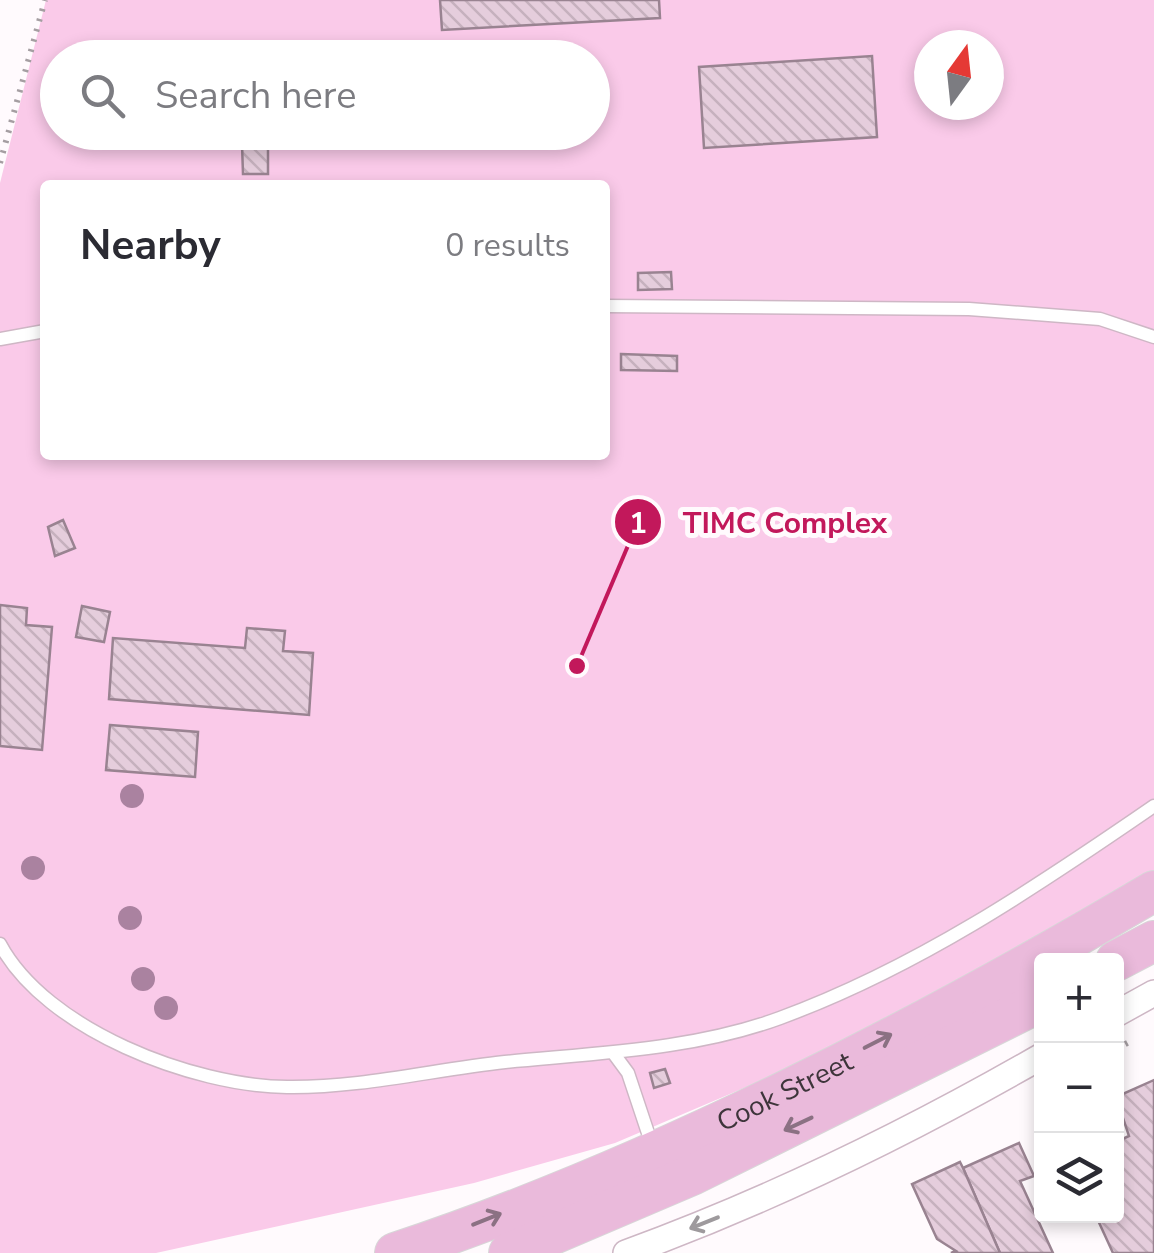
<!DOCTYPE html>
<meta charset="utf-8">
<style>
body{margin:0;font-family:"Nunito Sans",sans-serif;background:#f2f2f3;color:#2b2b33}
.controls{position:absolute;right:30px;bottom:30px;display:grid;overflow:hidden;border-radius:10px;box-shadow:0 5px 15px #0003}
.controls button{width:90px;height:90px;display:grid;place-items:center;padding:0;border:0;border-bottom:2px solid #e1e1e2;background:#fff;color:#2b2b33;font:50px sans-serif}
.compass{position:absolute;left:914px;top:30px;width:90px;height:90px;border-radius:50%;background:#fff;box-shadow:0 5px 15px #0003;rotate:15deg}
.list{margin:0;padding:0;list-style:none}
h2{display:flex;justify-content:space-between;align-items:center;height:130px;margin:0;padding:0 40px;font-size:42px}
h2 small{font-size:32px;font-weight:400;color:#7c7c81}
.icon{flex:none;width:55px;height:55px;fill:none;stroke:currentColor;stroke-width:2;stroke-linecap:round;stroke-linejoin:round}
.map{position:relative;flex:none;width:1154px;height:1253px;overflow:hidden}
.search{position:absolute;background:#fff;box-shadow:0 5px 15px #0003;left:40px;top:40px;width:570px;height:110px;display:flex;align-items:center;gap:25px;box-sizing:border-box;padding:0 35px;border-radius:55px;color:#7c7c81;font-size:38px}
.panel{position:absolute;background:#fff;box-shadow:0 5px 15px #0003;left:40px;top:180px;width:570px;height:280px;border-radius:10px}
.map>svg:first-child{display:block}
.garden{fill:#facae9;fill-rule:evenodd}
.building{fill:url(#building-back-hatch);stroke:#998391;stroke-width:2.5}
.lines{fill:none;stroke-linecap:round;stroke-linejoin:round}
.service-casing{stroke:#ceb7c5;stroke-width:15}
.minor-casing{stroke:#ceb7c5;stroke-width:28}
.primary-casing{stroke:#d8d7d8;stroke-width:42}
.path{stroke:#a59ea2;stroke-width:6;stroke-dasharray:2.5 8;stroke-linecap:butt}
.service{stroke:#fff;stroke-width:12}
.minor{stroke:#fff;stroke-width:25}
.primary{stroke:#eabadb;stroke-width:40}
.tree{fill:#aa82a0}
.oneway{stroke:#8b7183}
.oneway2{stroke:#9e9a9d}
.labels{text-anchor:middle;stroke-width:10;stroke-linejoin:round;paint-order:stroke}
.street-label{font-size:28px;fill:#3e353b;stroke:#fffafd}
.leader{fill:none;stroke:#c2185b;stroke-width:4}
.callout-dot{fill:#c2185b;stroke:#fffafd;stroke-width:4}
.mark-label{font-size:30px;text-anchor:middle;font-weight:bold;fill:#fff}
.callout-label{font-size:30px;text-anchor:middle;font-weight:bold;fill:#c2185b;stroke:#fffafd;stroke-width:10;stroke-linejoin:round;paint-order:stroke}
</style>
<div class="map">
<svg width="1154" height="1253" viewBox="0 0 1154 1253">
<defs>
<pattern id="building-back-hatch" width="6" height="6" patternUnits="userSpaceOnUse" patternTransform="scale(2.5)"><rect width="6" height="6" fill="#e5cddc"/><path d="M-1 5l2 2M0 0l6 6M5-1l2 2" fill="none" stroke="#c6b1be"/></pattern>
</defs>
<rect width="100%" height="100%" fill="#fffafd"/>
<path class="garden" d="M 46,0 L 1154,0 L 1154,876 L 1022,961 L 786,1070 L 615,1143 L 474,1183 L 156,1253 L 0,1253 L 0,183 ZM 929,45 L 989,45 L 989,105 L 929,105 ZM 58,58 L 592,58 L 592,132 L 58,132 ZM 45,185 L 605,185 L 605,455 L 45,455 Z"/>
<g class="building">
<path d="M 440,0 L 659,0 L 660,18 L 442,30 Z"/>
<path d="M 872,56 L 877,137 L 704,148 L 699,67 Z"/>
<path d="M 242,144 L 268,144 L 268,174 L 243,174 Z"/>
<path d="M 671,272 L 672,289 L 638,290 L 638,273 Z"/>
<path d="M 621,354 L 677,356 L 677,371 L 621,370 Z"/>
<path d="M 63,520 L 75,548 L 55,556 L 48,527 Z"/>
<path d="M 0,605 L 27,608 L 26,625 L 52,627 L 42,750 L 0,746 Z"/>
<path d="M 82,606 L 110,612 L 104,642 L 76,637 Z"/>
<path d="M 247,628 L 285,631 L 283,651 L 313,653 L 309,715 L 109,699 L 113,638 L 245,648 Z"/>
<path d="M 110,725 L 198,732 L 195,777 L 106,770 Z"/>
<path d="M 665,1069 L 670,1083 L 654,1088 L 650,1073 Z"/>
<path d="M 1154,1080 L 1154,1253 L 1113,1253 L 1096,1216 L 1116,1216 L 1116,1142 L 1129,1136 L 1116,1097 Z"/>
<path d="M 1019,1143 L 1034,1176 L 1020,1181 L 1053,1253 L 1000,1253 L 963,1168 Z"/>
<path d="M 960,1162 L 963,1168 L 1000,1253 L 951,1253 L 956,1251 L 937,1239 L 912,1184 Z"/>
</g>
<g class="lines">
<g class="service-casing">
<g id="service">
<path d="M 605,306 L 969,309 L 1100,319 L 1154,337"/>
<path d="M 0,339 L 45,331"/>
<path d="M 0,944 C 46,1030 193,1086 287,1087 C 360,1088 432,1070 505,1062 C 596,1053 693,1050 780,1018 C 916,968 1035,888 1154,806"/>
<path d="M 614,1054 L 628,1073 L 653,1148"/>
</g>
</g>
<g class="minor-casing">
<g id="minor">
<path d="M 1116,1014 L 1154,993"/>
<path d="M 626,1253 C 771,1200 908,1133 1042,1056"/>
</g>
</g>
<g class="primary-casing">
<g id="primary">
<path d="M 1116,961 L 1154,941"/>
<path id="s1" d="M 395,1253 C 650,1169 923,1028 1154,891"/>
<path d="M 509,1253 L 692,1175 L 1042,1001"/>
</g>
</g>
<g class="path">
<path d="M 0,163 L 45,0"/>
<path d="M 1116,1049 L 1131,1041"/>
</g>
<use href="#service" class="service"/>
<use href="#minor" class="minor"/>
<use href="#primary" class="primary"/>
</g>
<g class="tree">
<circle cx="132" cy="796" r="12"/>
<circle cx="33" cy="868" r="12"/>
<circle cx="130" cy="918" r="12"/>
<circle cx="143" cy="979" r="12"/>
<circle cx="166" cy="1008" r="12"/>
</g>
<defs><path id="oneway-shaft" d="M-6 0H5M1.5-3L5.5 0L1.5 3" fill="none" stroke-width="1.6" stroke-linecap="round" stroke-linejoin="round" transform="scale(2.5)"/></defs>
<g class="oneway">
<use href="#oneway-shaft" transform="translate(878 1041) rotate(-27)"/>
<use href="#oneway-shaft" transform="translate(798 1124) rotate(155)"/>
<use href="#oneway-shaft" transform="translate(487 1219) rotate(-22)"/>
</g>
<use class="oneway2" href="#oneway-shaft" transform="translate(704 1223) rotate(158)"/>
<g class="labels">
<g class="street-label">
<text dy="10" stroke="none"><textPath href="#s1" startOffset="422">Cook Street</textPath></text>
</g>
</g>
<path class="leader" d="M577 666L638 522"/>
<g class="callout-dot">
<circle cx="577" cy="666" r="10"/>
<circle cx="638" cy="522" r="25"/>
</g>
<g class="mark-label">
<text x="638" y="533">1</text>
</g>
<g class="callout-label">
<text x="785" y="533">TIMC Complex</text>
</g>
</svg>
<div class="controls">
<button>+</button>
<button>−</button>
<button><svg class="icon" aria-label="layers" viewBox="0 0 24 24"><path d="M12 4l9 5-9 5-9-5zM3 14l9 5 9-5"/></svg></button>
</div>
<svg class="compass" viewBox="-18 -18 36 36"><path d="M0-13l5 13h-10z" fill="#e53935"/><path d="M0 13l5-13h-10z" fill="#7c7c81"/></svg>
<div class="search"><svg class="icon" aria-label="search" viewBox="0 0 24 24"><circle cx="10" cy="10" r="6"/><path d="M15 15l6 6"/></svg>Search here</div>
<section class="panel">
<h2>Nearby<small>0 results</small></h2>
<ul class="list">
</ul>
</section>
</div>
